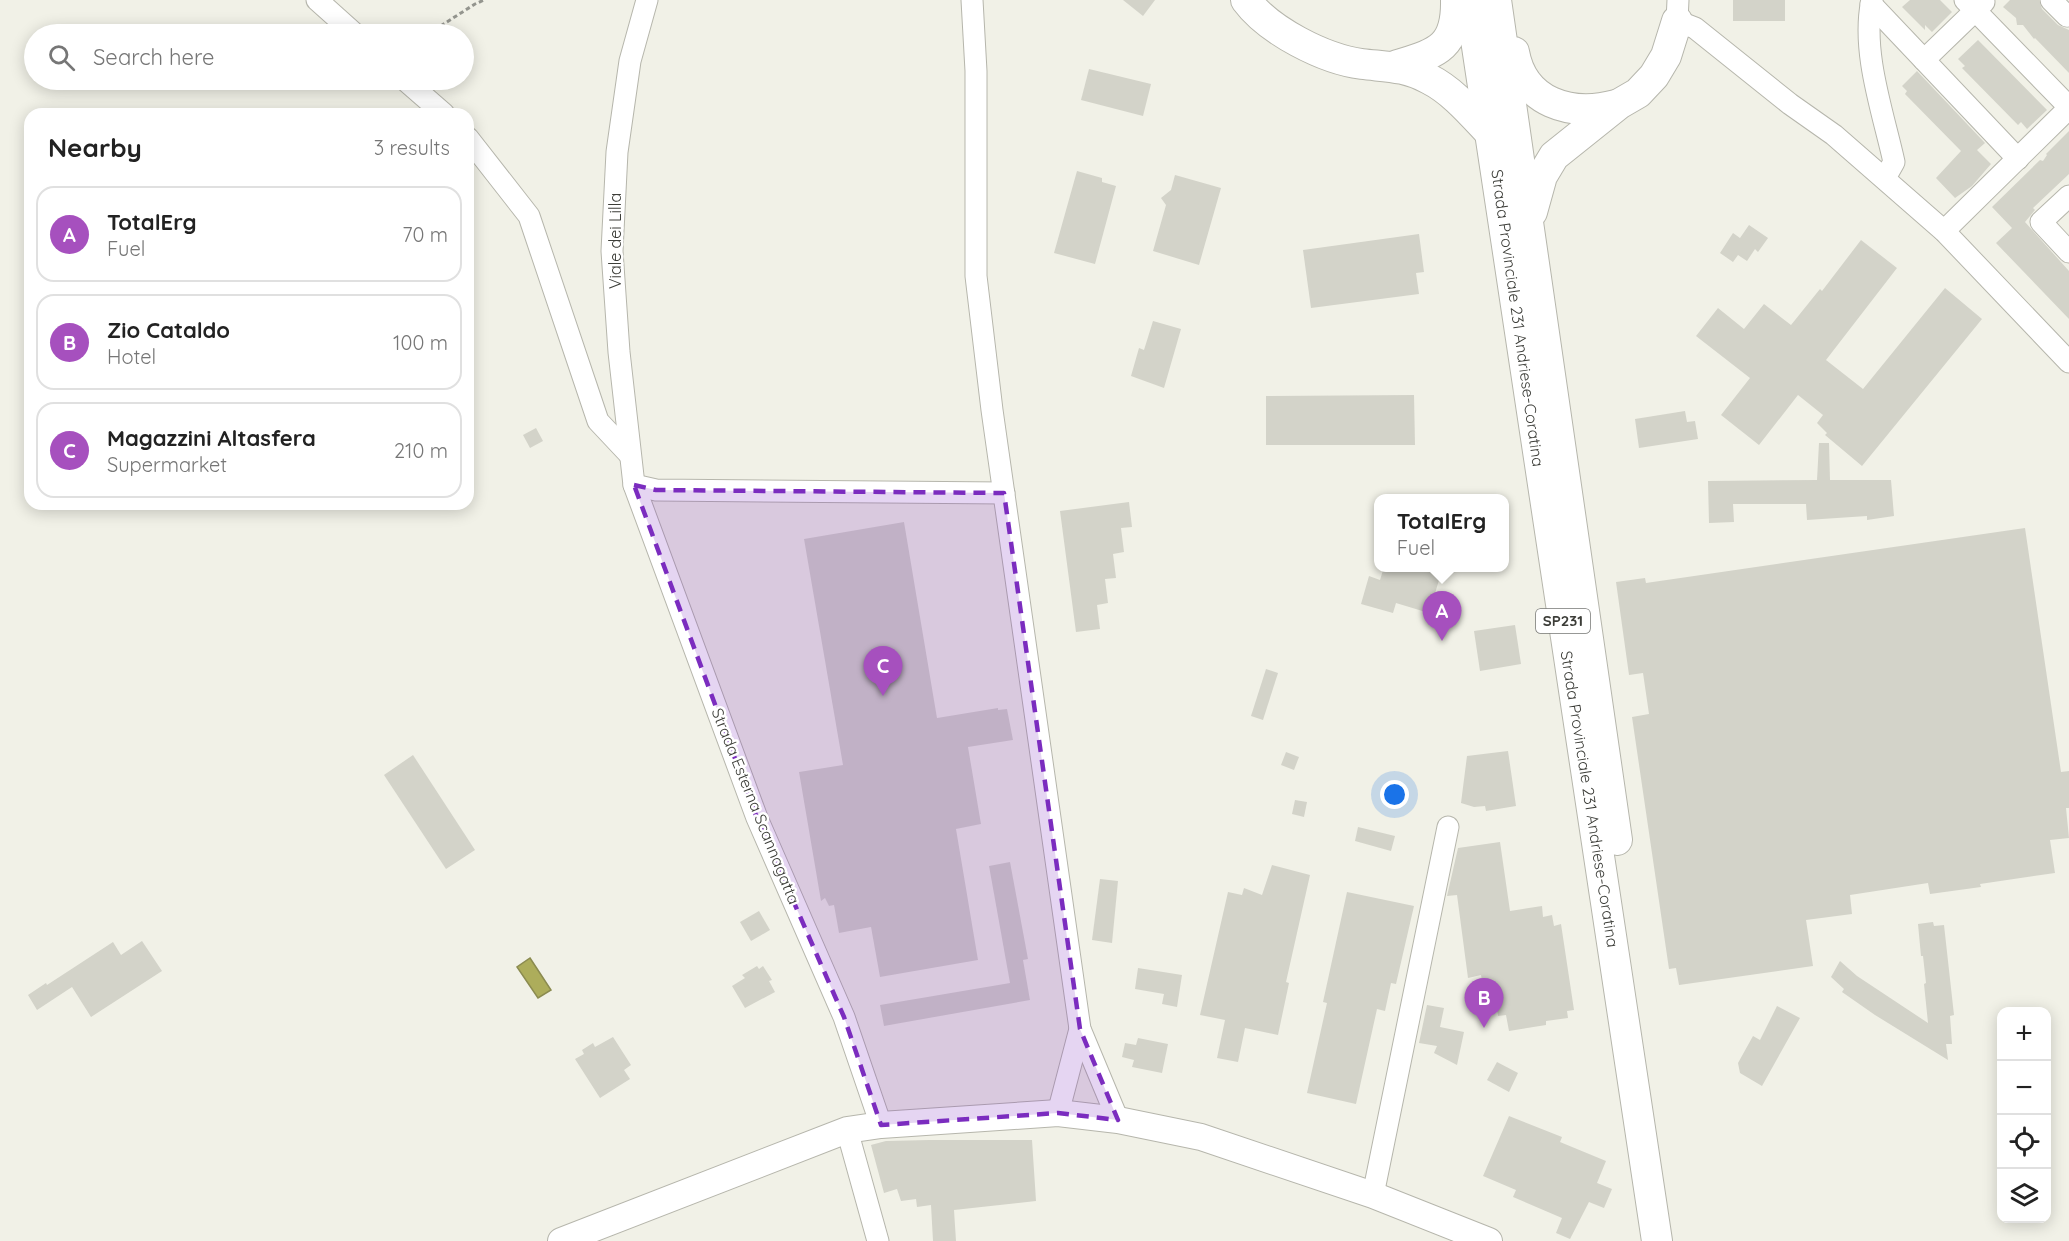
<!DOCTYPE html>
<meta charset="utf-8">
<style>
body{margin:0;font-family:Quicksand,sans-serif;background:#f2f2f2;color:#222}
.controls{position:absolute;right:18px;bottom:18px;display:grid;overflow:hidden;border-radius:12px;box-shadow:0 3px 15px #0003}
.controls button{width:54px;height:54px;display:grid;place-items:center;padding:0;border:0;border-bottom:2px solid #e0e0e0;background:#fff;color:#222;font:30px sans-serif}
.you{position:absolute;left:1395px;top:795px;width:21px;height:21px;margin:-15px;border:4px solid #fff;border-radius:50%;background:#1a73e8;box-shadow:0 0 0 9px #1a73e833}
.badge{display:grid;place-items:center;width:39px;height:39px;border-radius:50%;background:#a650be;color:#fff;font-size:20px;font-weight:700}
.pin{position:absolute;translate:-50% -50px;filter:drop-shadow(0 2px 3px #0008)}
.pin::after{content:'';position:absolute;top:32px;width:21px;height:18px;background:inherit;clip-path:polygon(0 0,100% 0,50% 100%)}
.popup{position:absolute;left:1374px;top:494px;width:135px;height:78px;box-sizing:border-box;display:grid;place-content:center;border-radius:12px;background:#fff;filter:drop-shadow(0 2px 4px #0005);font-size:20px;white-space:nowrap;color:#767676}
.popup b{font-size:22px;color:#222}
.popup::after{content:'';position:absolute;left:50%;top:100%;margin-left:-12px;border:12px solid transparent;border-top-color:#fff}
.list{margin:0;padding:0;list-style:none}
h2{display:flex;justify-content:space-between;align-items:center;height:78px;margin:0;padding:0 24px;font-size:26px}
h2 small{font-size:20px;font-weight:400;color:#767676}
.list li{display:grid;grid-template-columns:39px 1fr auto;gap:18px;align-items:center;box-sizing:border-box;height:96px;margin:0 12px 12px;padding:0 12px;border:2px solid #e0e0e0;border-radius:18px}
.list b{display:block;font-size:22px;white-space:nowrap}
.list p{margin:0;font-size:20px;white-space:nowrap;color:#767676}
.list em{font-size:20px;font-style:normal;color:#767676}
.icon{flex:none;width:33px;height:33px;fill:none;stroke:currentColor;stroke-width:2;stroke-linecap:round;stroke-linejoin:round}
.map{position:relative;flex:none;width:2069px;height:1241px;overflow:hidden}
.search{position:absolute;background:#fff;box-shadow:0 3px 15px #0003;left:24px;top:24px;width:450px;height:66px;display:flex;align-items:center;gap:15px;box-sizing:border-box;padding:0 21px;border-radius:33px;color:#767676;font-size:22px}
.panel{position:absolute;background:#fff;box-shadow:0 3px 15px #0003;left:24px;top:108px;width:450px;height:402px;border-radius:18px}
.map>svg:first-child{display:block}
.water{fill:#adad5b;stroke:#8b8b50;stroke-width:1.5}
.building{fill:#d3d3c9}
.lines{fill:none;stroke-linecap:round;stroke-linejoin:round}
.minor-casing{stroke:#b6b6ac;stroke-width:23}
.major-casing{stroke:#b6b6ac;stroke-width:28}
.highway-casing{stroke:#b6b6ac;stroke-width:32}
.path{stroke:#94958e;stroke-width:3;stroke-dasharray:4.5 3;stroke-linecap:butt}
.minor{stroke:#fff;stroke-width:21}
.major{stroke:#fff;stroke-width:26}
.highway{stroke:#fff;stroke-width:30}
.marked{fill:#7b2cbf;fill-opacity:0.2;stroke:#7b2cbf;stroke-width:4.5;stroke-dasharray:12 8;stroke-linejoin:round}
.labels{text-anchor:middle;stroke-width:5;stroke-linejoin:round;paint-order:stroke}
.shield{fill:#fff;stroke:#767774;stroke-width:1.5}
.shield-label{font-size:15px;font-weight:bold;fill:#3c3d38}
.street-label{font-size:16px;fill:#3c3d38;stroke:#fff}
</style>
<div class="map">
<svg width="2069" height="1241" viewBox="0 0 2069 1241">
<rect width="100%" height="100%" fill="#f1f1e7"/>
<path class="water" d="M 530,958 L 551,990 L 538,998 L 517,967 Z"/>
<g class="building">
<path d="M 1123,0 L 1155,0 L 1143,16 Z"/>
<rect x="1733" y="0" width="52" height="21"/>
<path d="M 1910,0 L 1940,0 L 1952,12 L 1932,32 L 1925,25 L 1925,30 L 1902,7 Z"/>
<path d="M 2010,0 L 2039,0 L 2042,9 L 2058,25 L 2069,30 L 2069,73 L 2035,38 L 2034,39 L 2023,25 L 2017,25 L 2016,18 L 2003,7 Z"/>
<path d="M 1978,40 L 2047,110 L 2027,129 L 2021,122 L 2018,125 L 1962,68 L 1965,66 L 1958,59 Z"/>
<path d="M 1089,69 L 1151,84 L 1143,116 L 1081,100 Z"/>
<path d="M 1917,71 L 1985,143 L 1977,150 L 1991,164 L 1972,186 L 1955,198 L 1936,178 L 1961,151 L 1905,94 L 1907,91 L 1902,86 Z"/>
<path d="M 2069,131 L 2069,174 L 2033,208 L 2035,210 L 2025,222 L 2069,271 L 2069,319 L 1996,243 L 2012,228 L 1992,207 L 2040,160 L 2043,161 L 2047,155 L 2046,154 Z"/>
<path d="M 1077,171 L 1102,178 L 1102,182 L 1116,186 L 1095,264 L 1054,253 Z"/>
<path d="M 1175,175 L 1221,188 L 1199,265 L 1153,251 L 1166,205 L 1161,198 L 1171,190 Z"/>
<path d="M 1749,225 L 1768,238 L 1758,252 L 1755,249 L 1747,261 L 1738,255 L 1733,262 L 1720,253 L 1733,233 L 1740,238 Z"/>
<path d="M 1419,234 L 1424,272 L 1416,273 L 1419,294 L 1311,308 L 1303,250 Z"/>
<path d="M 1861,240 L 1897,268 L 1826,360 L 1863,389 L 1945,288 L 1982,319 L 1862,466 L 1825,435 L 1827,433 L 1817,423 L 1823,415 L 1798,395 L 1759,445 L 1721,415 L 1750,378 L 1696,336 L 1718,308 L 1744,329 L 1764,304 L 1791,325 L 1820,289 L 1822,291 Z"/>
<path d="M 1153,321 L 1181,329 L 1164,388 L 1131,376 L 1139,348 L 1144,350 Z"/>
<path d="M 1414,395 L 1415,445 L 1266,445 L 1266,396 Z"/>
<path d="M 1685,411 L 1687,422 L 1695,421 L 1698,439 L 1639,448 L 1635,419 Z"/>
<path d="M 536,428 L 543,441 L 530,448 L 523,435 Z"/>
<path d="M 1819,443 L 1829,443 L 1830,480 L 1891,480 L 1894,516 L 1867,520 L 1867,516 L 1807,520 L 1806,504 L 1733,504 L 1734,522 L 1709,523 L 1708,481 L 1817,480 Z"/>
<path d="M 1129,502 L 1132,527 L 1121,528 L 1124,552 L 1113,554 L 1116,578 L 1105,579 L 1108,603 L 1097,605 L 1100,629 L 1076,632 L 1060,511 Z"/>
<path d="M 904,522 L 937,718 L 998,708 L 998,710 L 1007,709 L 1013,740 L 968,747 L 981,824 L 956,829 L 978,960 L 880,977 L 871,927 L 839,933 L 834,905 L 829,906 L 825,898 L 821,901 L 799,772 L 843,765 L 804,539 Z"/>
<path d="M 2025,528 L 2061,772 L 2069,771 L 2069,808 L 2066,808 L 2069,838 L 2050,840 L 2055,873 L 1980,884 L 1981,887 L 1930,894 L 1928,883 L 1850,895 L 1852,914 L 1806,920 L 1813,966 L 1679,985 L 1676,968 L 1669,969 L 1632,717 L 1649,714 L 1643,673 L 1629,675 L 1616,582 L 1645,578 L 1646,583 Z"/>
<path d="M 1384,567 L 1443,567 L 1429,613 L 1396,603 L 1393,613 L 1361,604 L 1369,576 L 1380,580 Z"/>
<path d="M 1515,625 L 1521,664 L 1480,671 L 1474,631 Z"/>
<path d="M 1266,669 L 1278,673 L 1263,720 L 1251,716 Z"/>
<path d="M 1508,751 L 1516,806 L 1486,811 L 1485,806 L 1474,807 L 1461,803 L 1467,756 Z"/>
<path d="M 1286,752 L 1299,757 L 1294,770 L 1281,765 Z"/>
<path d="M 413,755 L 475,850 L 446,869 L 384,775 Z"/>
<path d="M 1295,800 L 1307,802 L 1304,817 L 1292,814 Z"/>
<path d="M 1358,827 L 1395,836 L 1391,851 L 1355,841 Z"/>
<path d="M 1500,842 L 1510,911 L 1542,906 L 1543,917 L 1552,915 L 1554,926 L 1561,924 L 1574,1010 L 1567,1011 L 1568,1018 L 1546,1021 L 1546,1025 L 1509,1031 L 1506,1015 L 1498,1016 L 1495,993 L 1484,994 L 1481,975 L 1468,978 L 1457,895 L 1447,896 L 1458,848 Z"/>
<path d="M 1010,862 L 1028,959 L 1023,960 L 1030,1000 L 884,1026 L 880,1005 L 1010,983 L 989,866 Z"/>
<path d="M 1272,865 L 1310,875 L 1286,982 L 1289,983 L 1278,1035 L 1245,1028 L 1238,1062 L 1217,1058 L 1225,1020 L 1200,1015 L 1228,892 L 1242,895 L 1244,888 L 1262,895 Z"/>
<path d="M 1100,879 L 1118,881 L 1112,943 L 1092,940 Z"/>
<path d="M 1347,892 L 1414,906 L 1396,984 L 1391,983 L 1385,1011 L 1377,1009 L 1356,1104 L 1307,1093 L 1327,1003 L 1323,1002 Z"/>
<path d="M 759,911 L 770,930 L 751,941 L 740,922 Z"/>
<path d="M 1933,922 L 1934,926 L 1944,925 L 1954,1015 L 1950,1016 L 1952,1044 L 1946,1044 L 1948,1060 L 1875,1015 L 1842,992 L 1844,989 L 1831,977 L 1840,961 L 1857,976 L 1928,1023 L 1924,984 L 1926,983 L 1923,956 L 1921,956 L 1918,924 Z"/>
<path d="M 142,941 L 162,971 L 91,1017 L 72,987 L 37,1010 L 28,995 L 46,983 L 47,985 L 113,942 L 121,955 Z"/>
<path d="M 757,966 L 759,969 L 763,966 L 772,980 L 769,981 L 775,992 L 745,1008 L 732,986 L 745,978 L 742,975 Z"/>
<path d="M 1138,968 L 1182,975 L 1177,1007 L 1162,1004 L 1164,994 L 1135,989 Z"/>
<path d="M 1427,1005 L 1444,1008 L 1440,1027 L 1464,1032 L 1457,1065 L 1434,1053 L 1437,1046 L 1419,1043 Z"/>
<path d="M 1777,1006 L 1800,1018 L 1762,1086 L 1740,1073 L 1738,1063 L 1753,1036 L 1760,1040 Z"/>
<path d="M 613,1037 L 631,1065 L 624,1070 L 630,1079 L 600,1098 L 575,1059 L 584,1054 L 582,1050 L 593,1043 L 595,1047 Z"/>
<path d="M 1138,1038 L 1168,1044 L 1162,1073 L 1132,1067 L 1134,1060 L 1122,1057 L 1125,1043 L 1136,1045 Z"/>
<path d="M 1497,1062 L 1518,1073 L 1509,1092 L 1487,1080 Z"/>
<path d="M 1509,1116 L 1562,1137 L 1560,1142 L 1606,1161 L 1597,1183 L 1612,1189 L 1604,1208 L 1589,1202 L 1570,1239 L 1556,1233 L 1562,1218 L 1513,1197 L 1516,1190 L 1483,1176 Z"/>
<path d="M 929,1140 L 1032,1140 L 1036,1201 L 954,1210 L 956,1241 L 933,1241 L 931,1205 L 917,1207 L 916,1199 L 901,1201 L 897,1189 L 884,1193 L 871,1145 L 886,1141 Z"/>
</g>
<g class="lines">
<g class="minor-casing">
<g id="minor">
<path d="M 317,0 L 355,34"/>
<path d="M 647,0 L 630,61 L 617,152 L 612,251 L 619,352 L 634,485 L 757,818 L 844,1017 L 881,1125"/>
<path d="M 972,0 L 976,71 L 976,276 L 992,410 L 1080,1029 L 1118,1120"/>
<path d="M 1678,0 L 1677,21 L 1695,28 L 1790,104 L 1834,135 L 1944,231 L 2069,362"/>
<path d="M 1872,0 C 1861,51 1883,112 1894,162 L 1885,178"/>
<path d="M 1965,0 L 2069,107"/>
<path d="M 2051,0 L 2067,16 L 2069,15"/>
<path d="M 1871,4 L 2018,159"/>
<path d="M 1924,60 L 1984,2"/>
<path d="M 405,80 L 444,114"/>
<path d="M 468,138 L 529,216 L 598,421 L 629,454"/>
<path d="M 2069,196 L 2041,222 L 2069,252"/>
<path d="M 1944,231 L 2069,108"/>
<path d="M 634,485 L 656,490 L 1004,493"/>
<path d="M 1058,1113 L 1080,1029"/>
<path d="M 847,1130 L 878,1241"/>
<path d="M 1373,1195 L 1448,827"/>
</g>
</g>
<g class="major-casing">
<path id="major" d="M 561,1241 L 847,1130 L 881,1125 L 1058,1113 L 1118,1120 L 1201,1137 L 1373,1195 L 1489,1241"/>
</g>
<g class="highway-casing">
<g id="highway">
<path d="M 1246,0 C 1269,31 1324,59 1362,64 C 1387,67 1405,66 1429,79 C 1453,91 1472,114 1491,134"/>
<path d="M 1470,0 L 1657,1241"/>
<path d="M 1496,0 L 1617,840"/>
<path d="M 1514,52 C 1523,103 1571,117 1616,105"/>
<path d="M 1395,66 C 1436,53 1457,49 1456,0"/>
<path d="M 1532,212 L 1542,176 L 1554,156 L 1619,104 L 1638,93 L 1654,76 L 1666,56 L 1677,21"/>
</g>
</g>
<path class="path" d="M 428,34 L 475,4 L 484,0"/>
<use href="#minor" class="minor"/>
<use href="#major" class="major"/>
<use href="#highway" class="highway"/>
</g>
<path class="marked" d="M 634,485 L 656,490 L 1004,493 L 1080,1029 L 1118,1120 L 1058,1113 L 881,1125 L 844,1017 L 757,818 Z"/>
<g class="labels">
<rect class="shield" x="1536" y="609" width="54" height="24" rx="4.5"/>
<g class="shield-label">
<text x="1563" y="626">SP231</text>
</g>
<g class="street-label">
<text transform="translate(615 241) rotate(-90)" y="6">Viale dei Lilla</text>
<text transform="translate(1518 318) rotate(82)" y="6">Strada Provinciale 231 Andriese-Coratina</text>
<text transform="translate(1590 799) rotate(81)" y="6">Strada Provinciale 231 Andriese-Coratina</text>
<text transform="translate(756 806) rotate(68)" y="6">Strada Esterna Scannagatta</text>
</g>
</g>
</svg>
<div class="controls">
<button>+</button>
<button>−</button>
<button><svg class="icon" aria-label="locate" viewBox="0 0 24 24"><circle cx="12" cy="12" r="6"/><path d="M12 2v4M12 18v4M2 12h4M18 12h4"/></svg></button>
<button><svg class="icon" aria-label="layers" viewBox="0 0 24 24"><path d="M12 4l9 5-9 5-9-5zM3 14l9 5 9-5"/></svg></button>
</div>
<div class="you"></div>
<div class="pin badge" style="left:1442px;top:641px">A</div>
<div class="popup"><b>TotalErg</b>Fuel</div>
<div class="pin badge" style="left:1484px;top:1028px">B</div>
<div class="pin badge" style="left:883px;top:696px">C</div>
<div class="search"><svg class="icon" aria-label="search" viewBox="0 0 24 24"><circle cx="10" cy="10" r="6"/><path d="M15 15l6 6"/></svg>Search here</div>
<section class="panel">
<h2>Nearby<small>3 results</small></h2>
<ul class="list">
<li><span class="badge">A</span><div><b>TotalErg</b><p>Fuel</p></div><em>70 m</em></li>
<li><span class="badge">B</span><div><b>Zio Cataldo</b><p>Hotel</p></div><em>100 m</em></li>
<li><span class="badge">C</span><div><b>Magazzini Altasfera</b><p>Supermarket</p></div><em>210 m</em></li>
</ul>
</section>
</div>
